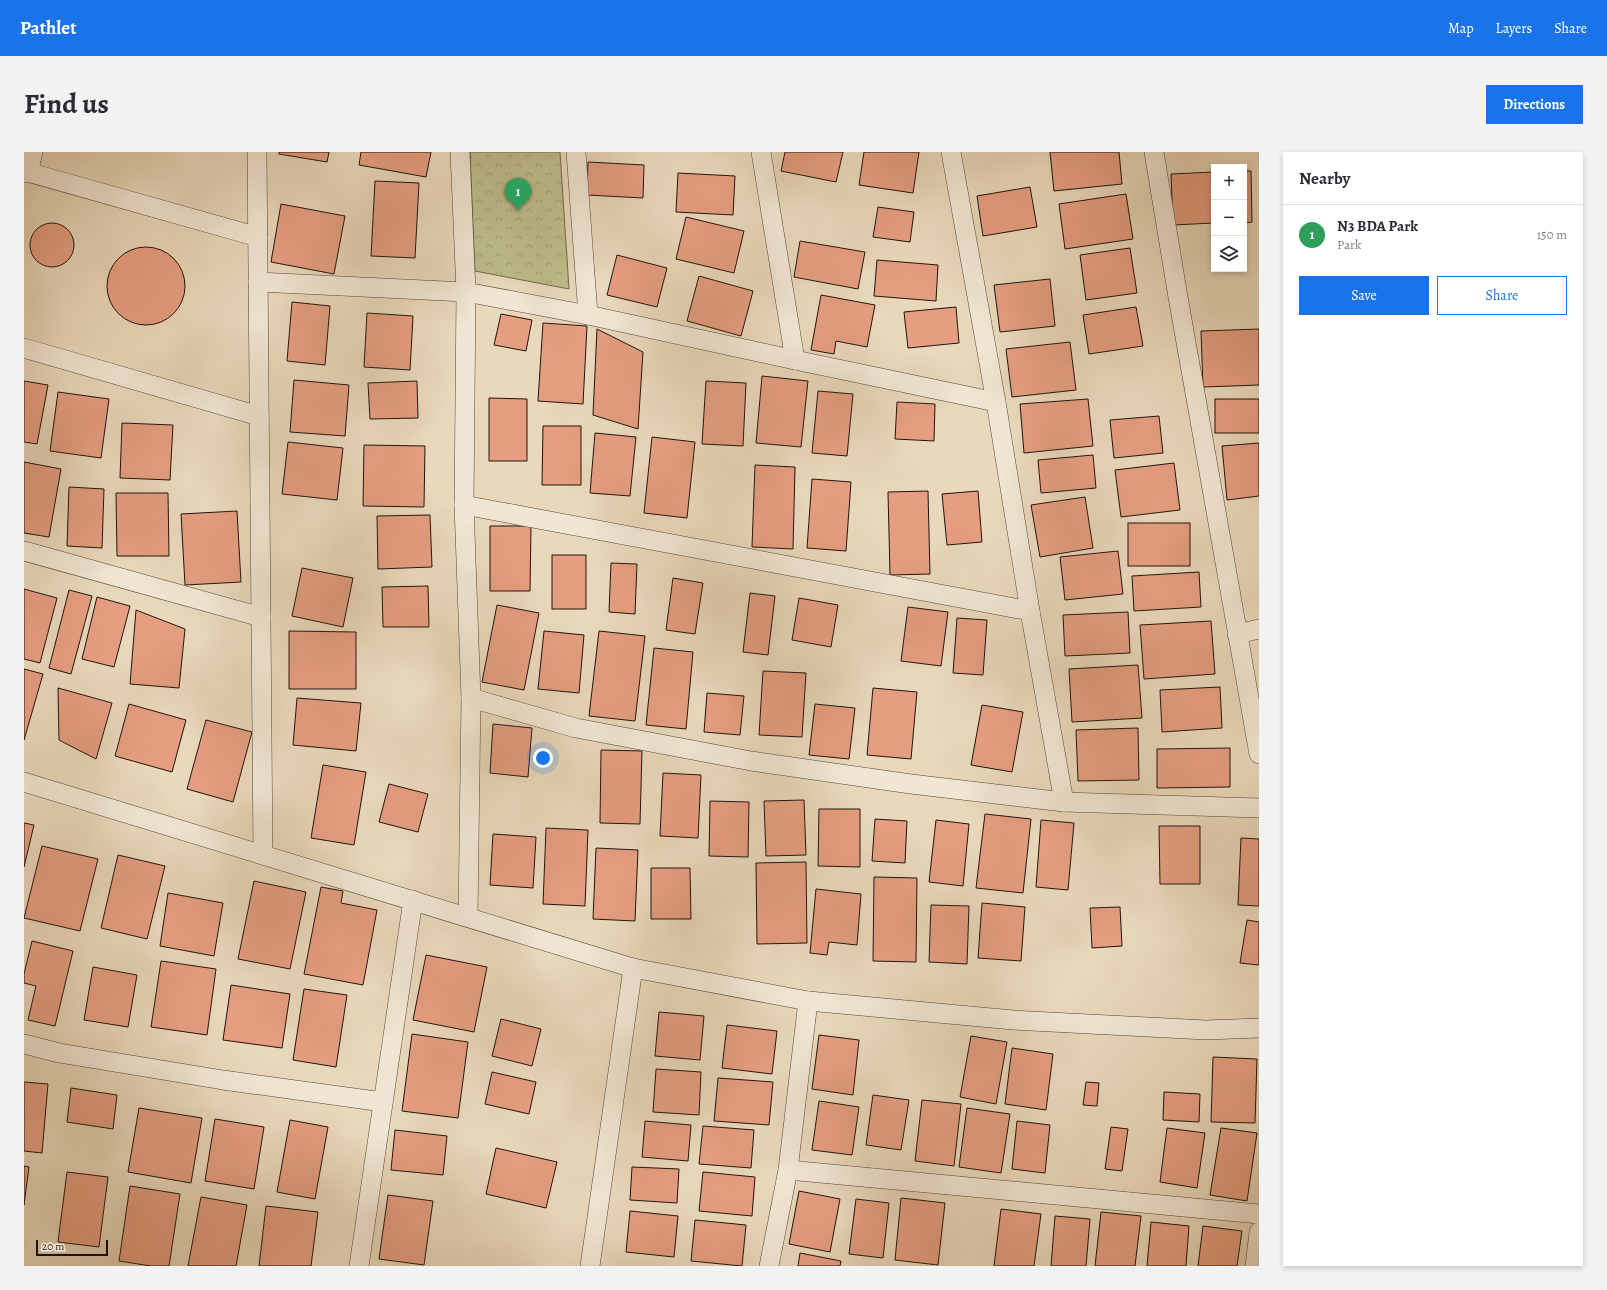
<!DOCTYPE html>
<meta charset="utf-8">
<style>
body{margin:0;font-family:Alegreya,serif;background:#f2f2f3;color:#2b2b33}
.controls{position:absolute;right:12px;top:12px;display:grid;overflow:hidden;border-radius:0px;box-shadow:0 2px 6px #0003}
.controls button{width:36px;height:36px;display:grid;place-items:center;padding:0;border:0;border-bottom:1px solid #e1e1e2;background:#fff;color:#2b2b33;font:20px sans-serif}
.scale{position:absolute;left:12px;bottom:10px;width:72px;box-sizing:border-box;padding-left:4px;border:2px solid #21130e;border-top:0;font-size:11px;line-height:14px;white-space:nowrap;color:#21130e;-webkit-text-stroke:3px #f1e6d3;paint-order:stroke}
.you{position:absolute;left:519px;top:606px;width:14px;height:14px;margin:-10px;border:3px solid #fff;border-radius:50%;background:#1a73e8;box-shadow:0 0 0 6px #1a73e833}
.badge{display:grid;place-items:center;width:26px;height:26px;border-radius:50%;background:#1a73e8;color:#fff;font-size:13px;font-weight:700}
.pin{position:absolute;translate:-50% -33px;filter:drop-shadow(0 1px 2px #0008)}
.pin::after{content:'';position:absolute;top:21px;width:14px;height:12px;background:inherit;clip-path:polygon(0 0,100% 0,50% 100%)}
.list{margin:0;padding:0;list-style:none}
h2{display:flex;justify-content:space-between;align-items:center;height:52px;margin:0;padding:0 16px;font-size:17px}
h2 small{font-size:13px;font-weight:400;color:#7c7c81}
.list li{display:grid;grid-template-columns:26px 1fr auto;gap:12px;align-items:center;box-sizing:border-box;height:60px;padding:0 16px;border-top:1px solid #e1e1e2}
.list b{display:block;font-size:15px;white-space:nowrap}
.list p{margin:0;font-size:13px;white-space:nowrap;color:#7c7c81}
.list em{font-size:13px;font-style:normal;color:#7c7c81}
.actions{display:flex;gap:8px;padding:12px 16px}
.actions a{flex:1;padding:9px 0;border:1px solid #1a73e8;border-radius:0px;text-align:center;font-size:14px;color:#1a73e8}
.actions .main{background:#1a73e8;color:#fff}
.icon{flex:none;width:22px;height:22px;fill:none;stroke:currentColor;stroke-width:2;stroke-linecap:round;stroke-linejoin:round}
.map{position:relative;flex:none;width:1235px;height:1114px;overflow:hidden;border-radius:0px}
header{display:flex;align-items:center;gap:24px;box-sizing:border-box;height:56px;padding:0 20px;background:#1a73e8;color:#fff}
header strong{font-size:19px}
nav{display:flex;gap:22px;margin-inline-start:auto;font-size:14px}
.intro{display:flex;align-items:center;justify-content:space-between;box-sizing:border-box;height:96px;padding:0 24px}
h1{margin:0;font-size:28px}
.button{padding:10px 18px;border-radius:0px;background:#1a73e8;color:#fff;font-size:14px;font-weight:700}
main{display:flex;gap:24px;padding:0 24px}
aside{flex:1;background:#fff;border-radius:0px;box-shadow:0 2px 6px #0003}
.map>svg:first-child{display:block}
.park{fill:url(#park-crowns);stroke:#70684c}
.building{fill:#e59e80;stroke:#21130e}
.lines{fill:none;stroke-linecap:round;stroke-linejoin:round}
.street-casing{stroke:#534439;stroke-width:20}
.street{stroke:#f1e6d3;stroke-width:19}
</style>
<header>
<strong>Pathlet</strong>
<nav><a>Map</a><a>Layers</a><a>Share</a></nav>
</header>
<div class="intro"><h1>Find us</h1><a class="button">Directions</a></div>
<main>
<div class="map">
<svg width="1235" height="1114" viewBox="0 0 1235 1114">
<defs>
<pattern id="park-crowns" width="20" height="18" patternUnits="userSpaceOnUse"><rect width="20" height="18" fill="#bebc8b"/><path d="M2 6a3 3 0 1 1 6 0M12 15a3 3 0 1 1 6 0" fill="none" stroke="#a3a177"/></pattern>
</defs>
<rect width="100%" height="100%" fill="#e9d8bb"/>
<filter id="stains"><feTurbulence type="fractalNoise" baseFrequency=".005" numOctaves="4"/><feColorMatrix values="0 0 0 0 .2 0 0 0 0 .09 0 0 0 0 .02 0 0 0 .5 -.17"/></filter>
<radialGradient id="worn" r=".72"><stop offset=".6" stop-color="#630" stop-opacity="0"/><stop offset="1" stop-color="#630" stop-opacity=".3"/></radialGradient>
<path class="park" d="M 446,0 L 536,0 L 545,137 L 451,119 Z"/>
<g class="building">
<path d="M 255,0 L 305,0 L 303,10 L 255,2 Z"/>
<path d="M 337,0 L 407,0 L 402,25 L 335,13 Z"/>
<path d="M 761,0 L 819,0 L 812,30 L 757,19 Z"/>
<path d="M 840,0 L 895,0 L 889,41 L 835,33 Z"/>
<path d="M 1026,0 L 1095,0 L 1098,32 L 1030,39 Z"/>
<path d="M 564,10 L 620,13 L 619,46 L 563,43 Z"/>
<path d="M 1220,19 L 1227,19 L 1228,70 L 1220,71 Z"/>
<path d="M 1190,20 L 1190,71 L 1149,73 L 1147,22 Z"/>
<path d="M 654,21 L 711,24 L 709,63 L 652,60 Z"/>
<path d="M 351,29 L 395,31 L 391,106 L 347,104 Z"/>
<path d="M 1006,35 L 1013,75 L 959,84 L 953,44 Z"/>
<path d="M 1102,42 L 1109,87 L 1041,97 L 1035,52 Z"/>
<path d="M 257,52 L 321,64 L 310,122 L 247,110 Z"/>
<path d="M 854,55 L 890,60 L 886,90 L 849,85 Z"/>
<path d="M 662,65 L 720,79 L 710,121 L 652,107 Z"/>
<circle cx="28" cy="93" r="22"/>
<path d="M 776,89 L 841,100 L 834,137 L 770,125 Z"/>
<circle cx="122" cy="134" r="39"/>
<path d="M 1106,96 L 1113,141 L 1062,148 L 1056,103 Z"/>
<path d="M 593,103 L 643,116 L 633,155 L 583,143 Z"/>
<path d="M 853,108 L 914,113 L 912,149 L 850,144 Z"/>
<path d="M 675,124 L 729,139 L 717,184 L 663,169 Z"/>
<path d="M 1026,127 L 1031,174 L 976,180 L 970,133 Z"/>
<path d="M 797,143 L 851,153 L 843,195 L 812,189 L 810,202 L 787,198 Z"/>
<path d="M 268,150 L 306,154 L 301,213 L 263,209 Z"/>
<path d="M 932,155 L 935,191 L 884,196 L 880,160 Z"/>
<path d="M 1112,155 L 1119,194 L 1065,202 L 1059,163 Z"/>
<path d="M 343,161 L 389,164 L 386,218 L 340,215 Z"/>
<path d="M 477,162 L 508,168 L 502,199 L 470,193 Z"/>
<path d="M 519,171 L 563,174 L 559,252 L 514,249 Z"/>
<path d="M 573,177 L 619,200 L 614,277 L 569,263 Z"/>
<path d="M 1235,177 L 1235,233 L 1179,235 L 1177,179 Z"/>
<path d="M 1046,190 L 1052,238 L 988,245 L 982,197 Z"/>
<path d="M 738,224 L 784,229 L 777,295 L 732,291 Z"/>
<path d="M 270,228 L 325,233 L 321,284 L 266,280 Z"/>
<path d="M 0,229 L 24,233 L 13,292 L 0,290 Z"/>
<path d="M 393,229 L 394,266 L 346,267 L 344,231 Z"/>
<path d="M 682,229 L 722,231 L 719,294 L 678,292 Z"/>
<path d="M 794,239 L 829,242 L 823,304 L 788,301 Z"/>
<path d="M 34,240 L 85,247 L 77,306 L 26,299 Z"/>
<path d="M 465,246 L 503,247 L 503,309 L 465,309 Z"/>
<path d="M 1064,247 L 1069,294 L 1000,301 L 996,252 Z"/>
<rect x="1191" y="247" width="44" height="34"/>
<path d="M 873,250 L 911,252 L 910,289 L 871,287 Z"/>
<path d="M 1135,264 L 1139,301 L 1090,306 L 1086,268 Z"/>
<path d="M 98,271 L 149,273 L 146,328 L 96,326 Z"/>
<path d="M 519,274 L 557,274 L 557,333 L 518,333 Z"/>
<path d="M 571,281 L 612,285 L 606,344 L 566,341 Z"/>
<path d="M 628,285 L 671,290 L 663,366 L 620,361 Z"/>
<path d="M 264,290 L 319,296 L 313,348 L 258,342 Z"/>
<path d="M 1235,291 L 1235,344 L 1203,348 L 1198,294 Z"/>
<path d="M 340,293 L 401,294 L 400,355 L 339,354 Z"/>
<path d="M 1069,303 L 1072,336 L 1017,341 L 1014,308 Z"/>
<path d="M 0,310 L 37,317 L 25,385 L 0,381 Z"/>
<path d="M 1150,311 L 1156,358 L 1097,365 L 1091,318 Z"/>
<path d="M 731,313 L 771,315 L 769,397 L 728,395 Z"/>
<path d="M 788,327 L 827,330 L 822,399 L 783,396 Z"/>
<path d="M 45,335 L 80,337 L 78,396 L 43,394 Z"/>
<path d="M 904,339 L 906,422 L 866,423 L 864,340 Z"/>
<path d="M 954,339 L 958,390 L 923,393 L 918,342 Z"/>
<path d="M 92,341 L 144,341 L 145,404 L 93,404 Z"/>
<path d="M 1061,345 L 1069,396 L 1016,405 L 1007,353 Z"/>
<path d="M 213,359 L 217,430 L 161,433 L 157,362 Z"/>
<path d="M 406,363 L 408,415 L 354,417 L 353,364 Z"/>
<rect x="1104" y="371" width="62" height="43"/>
<path d="M 466,374 L 507,374 L 506,439 L 466,439 Z"/>
<path d="M 1094,399 L 1099,442 L 1041,448 L 1036,405 Z"/>
<rect x="528" y="403" width="34" height="54"/>
<path d="M 587,411 L 613,412 L 611,462 L 585,460 Z"/>
<path d="M 278,416 L 329,426 L 319,475 L 268,464 Z"/>
<path d="M 1175,420 L 1177,455 L 1110,459 L 1108,424 Z"/>
<path d="M 649,426 L 679,431 L 671,482 L 642,478 Z"/>
<path d="M 404,434 L 405,475 L 359,475 L 358,435 Z"/>
<path d="M 0,437 L 33,446 L 16,511 L 0,507 Z"/>
<path d="M 45,438 L 68,444 L 47,522 L 25,516 Z"/>
<path d="M 726,441 L 751,444 L 744,503 L 719,500 Z"/>
<path d="M 73,445 L 106,454 L 90,515 L 58,507 Z"/>
<path d="M 775,446 L 814,453 L 807,495 L 768,488 Z"/>
<path d="M 473,453 L 515,461 L 500,538 L 458,530 Z"/>
<path d="M 884,455 L 924,460 L 917,514 L 877,509 Z"/>
<path d="M 112,458 L 161,477 L 155,536 L 106,532 Z"/>
<path d="M 1104,460 L 1106,501 L 1041,504 L 1039,463 Z"/>
<path d="M 933,466 L 963,468 L 959,523 L 929,521 Z"/>
<path d="M 1187,469 L 1191,522 L 1120,527 L 1116,473 Z"/>
<path d="M 265,479 L 332,480 L 332,537 L 265,537 Z"/>
<path d="M 520,479 L 560,483 L 555,541 L 514,537 Z"/>
<path d="M 575,479 L 621,484 L 611,569 L 565,564 Z"/>
<path d="M 630,496 L 669,500 L 662,577 L 622,573 Z"/>
<path d="M 1114,513 L 1118,566 L 1048,570 L 1045,517 Z"/>
<path d="M 0,517 L 19,522 L 0,588 Z"/>
<path d="M 739,519 L 782,521 L 778,585 L 735,583 Z"/>
<path d="M 1196,535 L 1198,576 L 1138,580 L 1136,538 Z"/>
<path d="M 34,536 L 88,551 L 72,607 L 35,588 Z"/>
<path d="M 849,536 L 893,540 L 887,607 L 843,603 Z"/>
<path d="M 683,541 L 720,544 L 716,583 L 680,580 Z"/>
<path d="M 273,546 L 337,551 L 332,599 L 269,593 Z"/>
<path d="M 105,552 L 162,568 L 148,620 L 91,604 Z"/>
<path d="M 791,552 L 831,556 L 825,607 L 785,603 Z"/>
<path d="M 958,553 L 999,560 L 988,620 L 947,613 Z"/>
<path d="M 182,568 L 228,580 L 209,650 L 163,637 Z"/>
<path d="M 469,572 L 508,576 L 504,625 L 466,621 Z"/>
<path d="M 1114,576 L 1115,628 L 1054,629 L 1052,578 Z"/>
<path d="M 1206,596 L 1206,635 L 1133,636 L 1133,597 Z"/>
<path d="M 577,598 L 618,599 L 616,672 L 576,671 Z"/>
<path d="M 299,613 L 342,620 L 330,693 L 287,686 Z"/>
<path d="M 639,621 L 677,623 L 674,686 L 636,684 Z"/>
<path d="M 365,632 L 404,642 L 394,680 L 355,670 Z"/>
<path d="M 780,648 L 782,703 L 742,704 L 740,649 Z"/>
<path d="M 686,649 L 725,650 L 724,705 L 685,704 Z"/>
<path d="M 795,657 L 836,657 L 836,715 L 794,714 Z"/>
<path d="M 961,662 L 1007,667 L 999,741 L 952,736 Z"/>
<path d="M 851,667 L 883,669 L 881,711 L 848,709 Z"/>
<path d="M 912,668 L 945,672 L 939,734 L 905,730 Z"/>
<path d="M 1017,668 L 1050,671 L 1044,738 L 1012,735 Z"/>
<path d="M 0,671 L 10,673 L 0,715 Z"/>
<path d="M 1135,674 L 1176,674 L 1176,732 L 1136,732 Z"/>
<path d="M 522,676 L 564,678 L 561,754 L 519,752 Z"/>
<path d="M 469,682 L 512,685 L 509,736 L 466,733 Z"/>
<path d="M 1217,686 L 1235,687 L 1235,754 L 1214,753 Z"/>
<path d="M 18,694 L 74,707 L 56,779 L 0,766 Z"/>
<path d="M 572,696 L 614,698 L 611,769 L 569,767 Z"/>
<path d="M 94,703 L 141,714 L 123,787 L 77,776 Z"/>
<path d="M 782,710 L 783,791 L 733,792 L 732,711 Z"/>
<path d="M 627,716 L 666,716 L 667,767 L 627,767 Z"/>
<path d="M 850,725 L 893,726 L 892,810 L 849,809 Z"/>
<path d="M 230,729 L 282,740 L 266,817 L 214,807 Z"/>
<path d="M 297,735 L 319,739 L 317,751 L 353,758 L 339,833 L 280,822 Z"/>
<path d="M 792,737 L 837,742 L 833,793 L 805,790 L 803,803 L 786,801 Z"/>
<path d="M 144,741 L 199,751 L 190,804 L 136,794 Z"/>
<path d="M 958,751 L 1001,755 L 997,809 L 954,806 Z"/>
<path d="M 907,753 L 945,754 L 943,812 L 905,810 Z"/>
<path d="M 1096,755 L 1098,794 L 1068,796 L 1066,756 Z"/>
<path d="M 1223,768 L 1235,770 L 1235,813 L 1216,811 Z"/>
<path d="M 8,789 L 49,799 L 31,874 L 4,868 L 12,834 L 0,831 L 0,822 Z"/>
<path d="M 402,803 L 463,815 L 450,880 L 389,868 Z"/>
<path d="M 137,809 L 192,817 L 183,883 L 127,875 Z"/>
<path d="M 69,815 L 113,823 L 104,875 L 60,868 Z"/>
<path d="M 207,833 L 266,842 L 258,896 L 199,888 Z"/>
<path d="M 280,837 L 323,843 L 312,915 L 269,908 Z"/>
<path d="M 635,860 L 680,864 L 676,908 L 631,904 Z"/>
<path d="M 477,867 L 517,877 L 508,914 L 468,904 Z"/>
<path d="M 703,873 L 753,879 L 748,922 L 698,916 Z"/>
<path d="M 388,882 L 444,890 L 434,966 L 378,959 Z"/>
<path d="M 795,883 L 835,888 L 829,943 L 788,937 Z"/>
<path d="M 947,884 L 983,890 L 972,952 L 936,945 Z"/>
<path d="M 988,896 L 1029,902 L 1022,958 L 981,952 Z"/>
<path d="M 1189,905 L 1233,907 L 1231,971 L 1187,970 Z"/>
<path d="M 632,917 L 677,920 L 675,963 L 629,960 Z"/>
<path d="M 468,920 L 512,930 L 505,962 L 461,952 Z"/>
<path d="M 694,926 L 749,930 L 745,973 L 690,969 Z"/>
<path d="M 0,930 L 24,932 L 18,1001 L 0,999 Z"/>
<path d="M 1062,930 L 1075,931 L 1073,954 L 1059,953 Z"/>
<path d="M 47,936 L 93,943 L 89,977 L 43,970 Z"/>
<path d="M 1140,940 L 1176,942 L 1175,970 L 1139,968 Z"/>
<path d="M 849,943 L 885,948 L 877,998 L 842,993 Z"/>
<path d="M 898,948 L 937,952 L 930,1014 L 891,1009 Z"/>
<path d="M 795,949 L 835,955 L 828,1003 L 788,998 Z"/>
<path d="M 115,956 L 178,966 L 167,1031 L 104,1020 Z"/>
<path d="M 943,956 L 986,962 L 977,1021 L 935,1015 Z"/>
<path d="M 191,967 L 240,975 L 230,1037 L 181,1029 Z"/>
<path d="M 266,968 L 304,975 L 291,1047 L 253,1040 Z"/>
<path d="M 621,969 L 667,973 L 664,1009 L 618,1005 Z"/>
<path d="M 993,969 L 1026,973 L 1021,1021 L 988,1017 Z"/>
<path d="M 679,974 L 730,978 L 727,1016 L 675,1012 Z"/>
<path d="M 1087,975 L 1104,977 L 1098,1019 L 1081,1017 Z"/>
<path d="M 1143,976 L 1181,981 L 1173,1036 L 1136,1030 Z"/>
<path d="M 1197,976 L 1233,981 L 1223,1049 L 1186,1043 Z"/>
<path d="M 371,978 L 423,984 L 419,1023 L 367,1018 Z"/>
<path d="M 472,996 L 533,1010 L 522,1056 L 462,1042 Z"/>
<path d="M 0,1014 L 5,1015 L 0,1053 Z"/>
<path d="M 608,1015 L 655,1017 L 653,1051 L 606,1048 Z"/>
<path d="M 43,1020 L 84,1025 L 75,1095 L 34,1090 Z"/>
<path d="M 679,1020 L 731,1025 L 728,1064 L 675,1059 Z"/>
<path d="M 106,1034 L 156,1042 L 145,1114 L 127,1114 L 95,1109 Z"/>
<path d="M 775,1039 L 816,1047 L 806,1100 L 765,1092 Z"/>
<path d="M 364,1043 L 409,1049 L 400,1113 L 355,1107 Z"/>
<path d="M 177,1045 L 223,1053 L 212,1114 L 164,1114 Z"/>
<path d="M 877,1046 L 921,1051 L 914,1113 L 871,1108 Z"/>
<path d="M 832,1047 L 865,1051 L 859,1106 L 825,1102 Z"/>
<path d="M 242,1054 L 294,1060 L 287,1114 L 235,1114 Z"/>
<path d="M 977,1057 L 1017,1062 L 1010,1114 L 970,1114 Z"/>
<path d="M 606,1059 L 654,1064 L 650,1105 L 602,1100 Z"/>
<path d="M 1077,1060 L 1117,1064 L 1111,1114 L 1071,1114 Z"/>
<path d="M 1031,1064 L 1066,1067 L 1062,1114 L 1027,1114 Z"/>
<path d="M 671,1068 L 722,1073 L 718,1114 L 667,1109 Z"/>
<path d="M 1127,1070 L 1165,1074 L 1162,1114 L 1123,1114 Z"/>
<path d="M 1179,1074 L 1218,1079 L 1213,1114 L 1174,1114 Z"/>
<path d="M 776,1101 L 817,1109 L 816,1114 L 774,1114 Z"/>
</g>
<g class="lines">
<g class="street-casing">
<g id="street">
<path d="M 233,0 L 239,703"/>
<path d="M 436,0 L 442,140 L 440,353 L 447,546"/>
<path d="M 552,0 L 564,163"/>
<path d="M 927,0 L 972,250 L 1006,459 L 1040,650"/>
<path d="M 1130,0 L 1154,145 L 1235,602"/>
<path d="M 0,19 L 234,85"/>
<path d="M 4,21 L 9,0"/>
<path d="M 234,130 L 442,140 L 564,163 L 771,208 L 737,0"/>
<path d="M 0,196 L 235,264"/>
<path d="M 771,208 L 972,250"/>
<path d="M 440,353 L 1006,459"/>
<path d="M 0,399 L 237,465"/>
<path d="M 1213,482 L 1235,477"/>
<path d="M 0,630 L 609,816 L 784,849 L 989,868 L 1182,878 L 1235,876"/>
<path d="M 444,765 L 447,546 L 552,576 L 727,609 L 887,632 L 1040,650 L 1235,656"/>
<path d="M 0,892 L 35,901 L 199,928 L 359,950"/>
<path d="M 764,1018 L 1235,1062"/>
<path d="M 335,1114 L 389,748"/>
<path d="M 566,1114 L 609,816"/>
<path d="M 745,1114 L 764,1018 L 784,849"/>
<path d="M 1231,1114 L 1235,1080"/>
</g>
</g>
<use href="#street" class="street"/>
</g>
<rect width="100%" height="100%" filter="url(#stains)"/>
<rect width="100%" height="100%" fill="url(#worn)"/>
</svg>
<div class="controls">
<button>+</button>
<button>−</button>
<button><svg class="icon" aria-label="layers" viewBox="0 0 24 24"><path d="M12 4l9 5-9 5-9-5zM3 14l9 5 9-5"/></svg></button>
</div>
<div class="scale">20 m</div>
<div class="you"></div>
<div class="pin badge" style="left:494px;top:59px;background:#2e9e5b">1</div>
</div>
<aside>
<h2>Nearby<small></small></h2>
<ul class="list">
<li><span class="badge" style="background:#2e9e5b">1</span><div><b>N3 BDA Park</b><p>Park</p></div><em>150 m</em></li>
</ul>
<div class="actions"><a class="main">Save</a><a>Share</a></div>
</aside>
</main>
